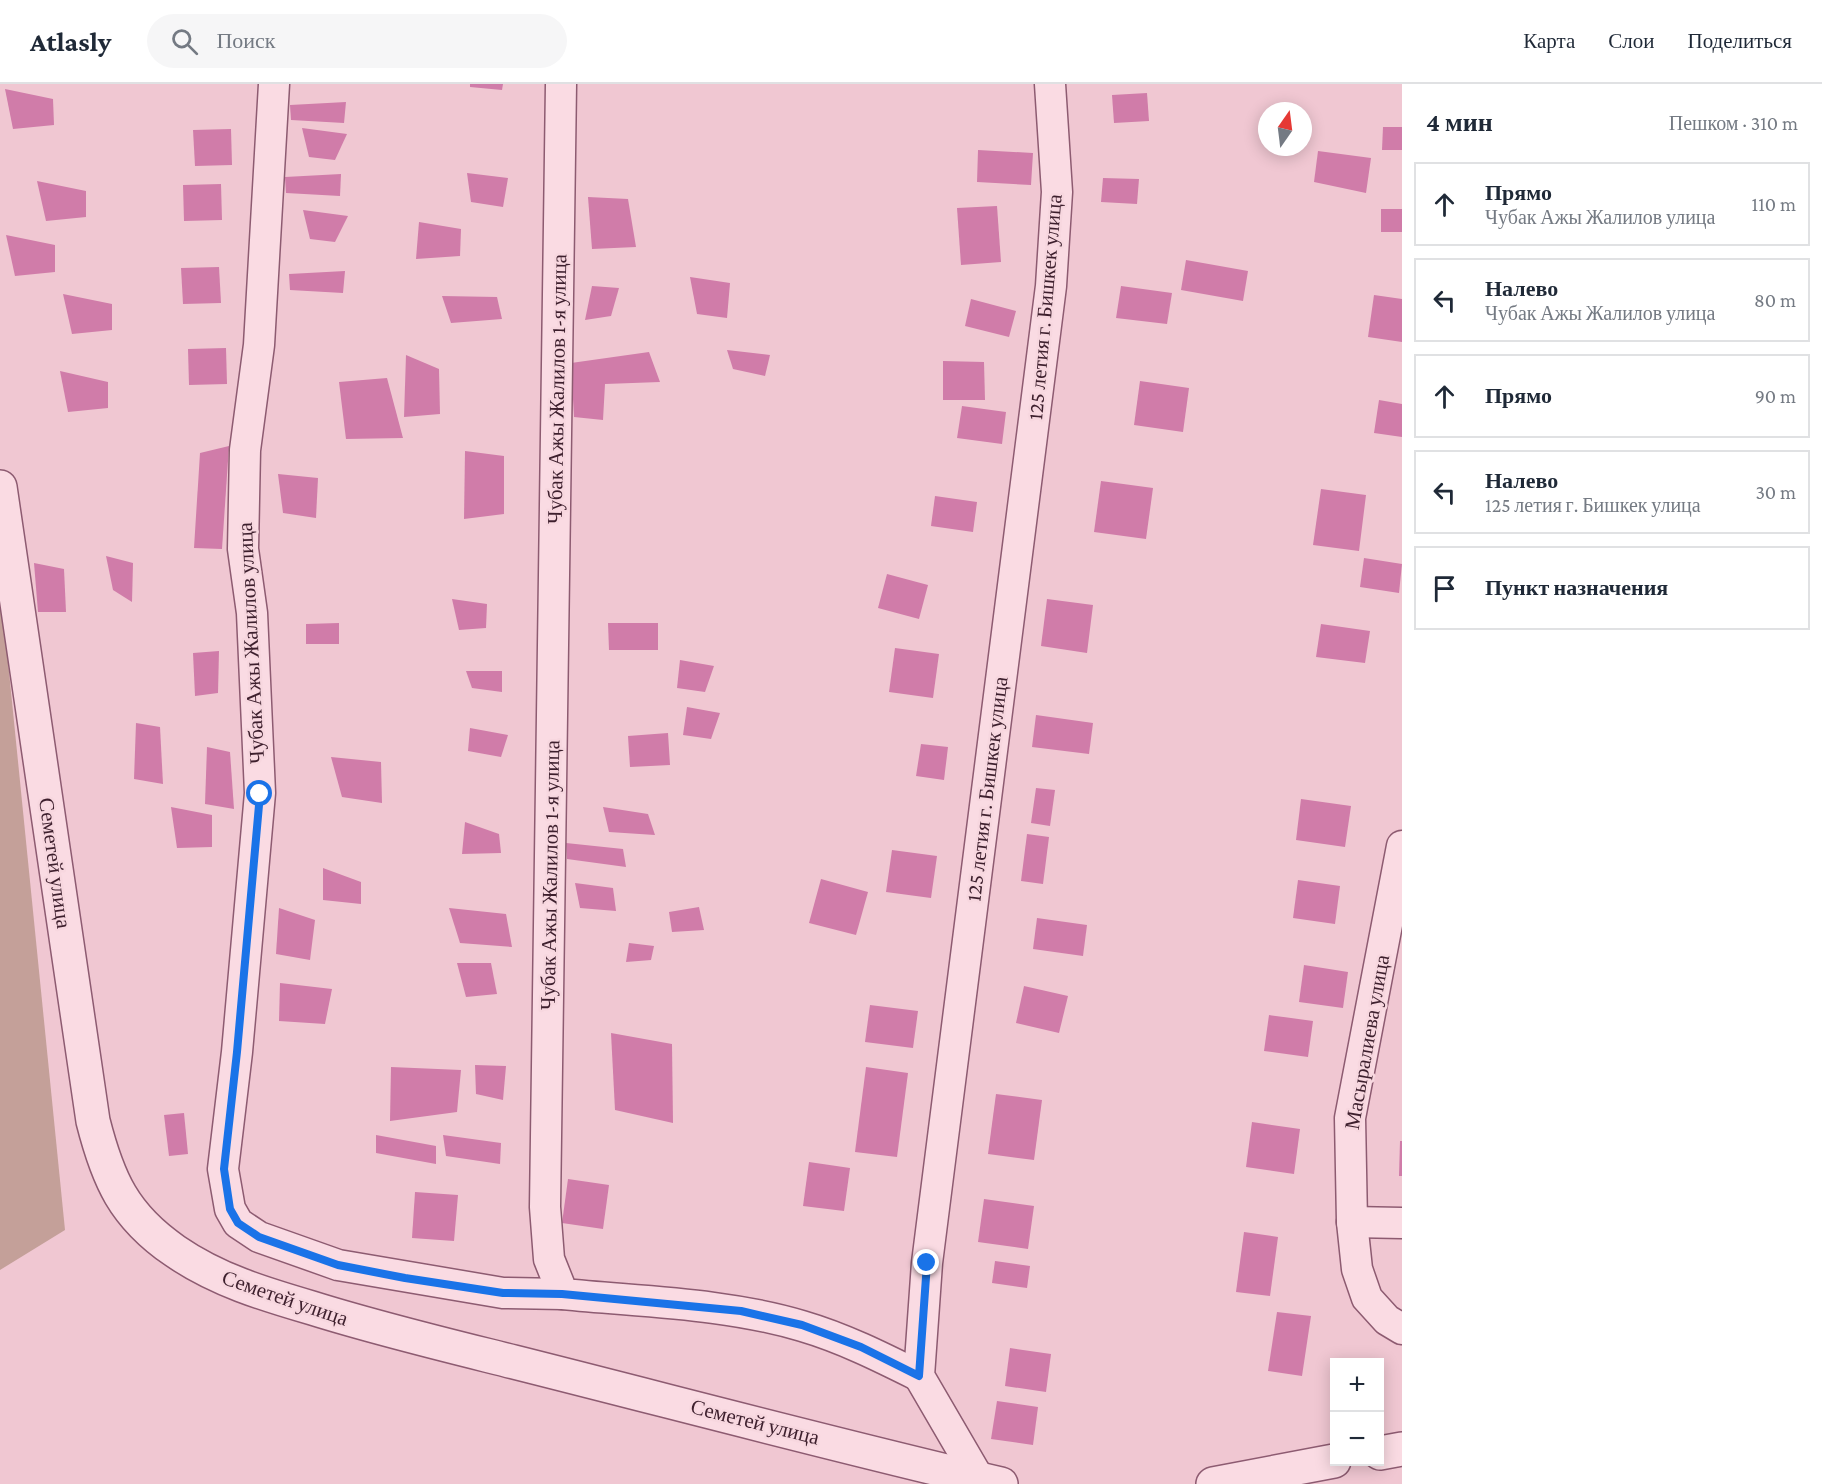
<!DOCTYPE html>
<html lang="ru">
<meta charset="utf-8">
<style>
body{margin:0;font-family:"Crimson Pro",serif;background:#f6f6f7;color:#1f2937}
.controls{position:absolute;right:18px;bottom:18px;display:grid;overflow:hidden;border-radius:0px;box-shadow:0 3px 15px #0003}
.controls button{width:54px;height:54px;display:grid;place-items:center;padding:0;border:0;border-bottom:2px solid #e0e1e3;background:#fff;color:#1f2937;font:30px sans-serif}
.compass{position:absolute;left:1258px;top:18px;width:54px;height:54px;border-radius:50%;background:#fff;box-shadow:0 3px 15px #0003;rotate:14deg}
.stop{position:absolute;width:18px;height:18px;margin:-14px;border:4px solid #1a73e8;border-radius:50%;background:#fff}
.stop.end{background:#1a73e8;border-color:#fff;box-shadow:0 2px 6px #0008}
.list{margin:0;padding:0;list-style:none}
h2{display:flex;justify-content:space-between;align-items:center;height:78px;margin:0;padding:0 24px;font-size:26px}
h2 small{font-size:20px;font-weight:400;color:#747a83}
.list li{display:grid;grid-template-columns:39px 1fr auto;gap:18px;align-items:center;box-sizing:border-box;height:84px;margin:0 12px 12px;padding:0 12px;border:2px solid #e0e1e3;border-radius:0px}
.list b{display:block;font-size:22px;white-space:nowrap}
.list p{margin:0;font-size:20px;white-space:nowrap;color:#747a83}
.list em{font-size:20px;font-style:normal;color:#747a83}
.icon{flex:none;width:33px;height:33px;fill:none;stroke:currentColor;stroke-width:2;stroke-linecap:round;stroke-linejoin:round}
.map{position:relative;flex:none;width:1402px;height:1400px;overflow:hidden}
header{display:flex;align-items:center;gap:36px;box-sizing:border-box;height:84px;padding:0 30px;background:#fff;border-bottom:2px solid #e0e1e3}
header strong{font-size:28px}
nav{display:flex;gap:33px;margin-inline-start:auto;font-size:21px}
.search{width:420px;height:54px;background:#f6f6f7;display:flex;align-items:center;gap:15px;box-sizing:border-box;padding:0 21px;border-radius:33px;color:#747a83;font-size:22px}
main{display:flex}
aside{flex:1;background:#fff}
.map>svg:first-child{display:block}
.cemetery{fill:#c4a099}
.building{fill:#d07ca9}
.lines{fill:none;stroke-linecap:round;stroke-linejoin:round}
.minor-casing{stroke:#8d5b71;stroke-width:33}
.tertiary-casing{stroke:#8d5b71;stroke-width:36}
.minor{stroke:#fadbe3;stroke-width:30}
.tertiary{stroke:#fadbe3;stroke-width:33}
.route{stroke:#1a73e8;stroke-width:8}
.labels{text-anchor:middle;stroke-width:5;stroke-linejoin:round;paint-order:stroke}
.street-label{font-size:21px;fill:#3d1f2d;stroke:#f7d7df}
</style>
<header>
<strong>Atlasly</strong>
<div class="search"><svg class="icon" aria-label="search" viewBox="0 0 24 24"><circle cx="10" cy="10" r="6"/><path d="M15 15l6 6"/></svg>Поиск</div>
<nav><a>Карта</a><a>Слои</a><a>Поделиться</a></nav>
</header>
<main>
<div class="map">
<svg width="1402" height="1400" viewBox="0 0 1402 1400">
<rect width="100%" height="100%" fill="#f0c7d2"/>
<path class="cemetery" d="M 0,498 L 65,1146 L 0,1186 Z"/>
<g class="building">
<path d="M 470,0 L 503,0 L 502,6 L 470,3 Z"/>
<path d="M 5,5 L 53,15 L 54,41 L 13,45 Z"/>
<path d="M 1147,9 L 1149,37 L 1114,39 L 1112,11 Z"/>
<path d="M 346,18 L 344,39 L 291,36 L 290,21 Z"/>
<path d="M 1383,43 L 1402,43 L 1402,66 L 1382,66 Z"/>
<path d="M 302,44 L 347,50 L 335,76 L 309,73 Z"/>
<path d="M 231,45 L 232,81 L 195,82 L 193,46 Z"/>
<path d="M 978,66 L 1033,69 L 1031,101 L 977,98 Z"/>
<path d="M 1318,67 L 1371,74 L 1366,109 L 1314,98 Z"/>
<path d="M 467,89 L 508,94 L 503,123 L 471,118 Z"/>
<path d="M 341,90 L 340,112 L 286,109 L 285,93 Z"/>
<path d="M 1103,94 L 1139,95 L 1137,120 L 1101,118 Z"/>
<path d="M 37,97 L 86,107 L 86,133 L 46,137 Z"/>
<path d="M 221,100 L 222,136 L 184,137 L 183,101 Z"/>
<path d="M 588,113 L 628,115 L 636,163 L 592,165 Z"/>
<path d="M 997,122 L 1001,178 L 961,181 L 957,124 Z"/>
<rect x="1381" y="125" width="21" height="23"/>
<path d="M 303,126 L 348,132 L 335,158 L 310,155 Z"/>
<path d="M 419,138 L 461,145 L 460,172 L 416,175 Z"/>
<path d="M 6,151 L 55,161 L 55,188 L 15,192 Z"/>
<path d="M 1186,176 L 1248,187 L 1243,217 L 1181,206 Z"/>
<path d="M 219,183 L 221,219 L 183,220 L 181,184 Z"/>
<path d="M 345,187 L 343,209 L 290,206 L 289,190 Z"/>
<path d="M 690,193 L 730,199 L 727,234 L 697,230 Z"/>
<path d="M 592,202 L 619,204 L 611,232 L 585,236 Z"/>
<path d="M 1121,202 L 1172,209 L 1167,240 L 1116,234 Z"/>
<path d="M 63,210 L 112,220 L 112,246 L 72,250 Z"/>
<path d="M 1374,211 L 1402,215 L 1402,258 L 1368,253 Z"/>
<path d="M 442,212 L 497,213 L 502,235 L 451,239 Z"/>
<path d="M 971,215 L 1016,227 L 1009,253 L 965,242 Z"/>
<path d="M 226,264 L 227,300 L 189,301 L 188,265 Z"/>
<path d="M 727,266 L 770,271 L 765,292 L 733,285 Z"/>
<path d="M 649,268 L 660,298 L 605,300 L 603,336 L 574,333 L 571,279 Z"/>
<path d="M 406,271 L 439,285 L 440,330 L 404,333 Z"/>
<path d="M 943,277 L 984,278 L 985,316 L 943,316 Z"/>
<path d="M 60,287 L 108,298 L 108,324 L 68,328 Z"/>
<path d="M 387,294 L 403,354 L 346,355 L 339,298 Z"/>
<path d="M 1140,297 L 1189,304 L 1183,348 L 1134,341 Z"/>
<path d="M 1379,316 L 1402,320 L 1402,353 L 1374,349 Z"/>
<path d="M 962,322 L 1006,328 L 1002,360 L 957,354 Z"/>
<path d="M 229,362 L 222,465 L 194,464 L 200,369 Z"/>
<path d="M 465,367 L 504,372 L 504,430 L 464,435 Z"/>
<path d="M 278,390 L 318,394 L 316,434 L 283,429 Z"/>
<path d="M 1101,397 L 1153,404 L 1146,455 L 1094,448 Z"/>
<path d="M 1321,405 L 1366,411 L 1359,467 L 1313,461 Z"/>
<path d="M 935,412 L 977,418 L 973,448 L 931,442 Z"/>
<path d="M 106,472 L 133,479 L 132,518 L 113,506 Z"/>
<path d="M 1364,474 L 1402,480 L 1399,509 L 1360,503 Z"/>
<path d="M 34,479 L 64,485 L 66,528 L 38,528 Z"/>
<path d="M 887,490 L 928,501 L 919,535 L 878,524 Z"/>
<path d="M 452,515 L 487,520 L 486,544 L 459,546 Z"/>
<path d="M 1047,515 L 1093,521 L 1087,569 L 1041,562 Z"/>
<path d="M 339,539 L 339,560 L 306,560 L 306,540 Z"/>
<path d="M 608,539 L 658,539 L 658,566 L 609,566 Z"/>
<path d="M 1321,540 L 1370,547 L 1365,579 L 1316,573 Z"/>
<path d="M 895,564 L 939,570 L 933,614 L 889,608 Z"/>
<path d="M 219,567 L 218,609 L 195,612 L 193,569 Z"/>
<path d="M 680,576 L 714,582 L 705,608 L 677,604 Z"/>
<path d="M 466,587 L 502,587 L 502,608 L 472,604 Z"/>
<path d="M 687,623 L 720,629 L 711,655 L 683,651 Z"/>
<path d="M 1036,631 L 1093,639 L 1089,670 L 1032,663 Z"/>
<path d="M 136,639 L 160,643 L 163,700 L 134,695 Z"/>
<path d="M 470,644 L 508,651 L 501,673 L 468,667 Z"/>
<path d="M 668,649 L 670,681 L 630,683 L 628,652 Z"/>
<path d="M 921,660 L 948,663 L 944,696 L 916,692 Z"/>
<path d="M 207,663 L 230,668 L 234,725 L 205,720 Z"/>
<path d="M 331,673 L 381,678 L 382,719 L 342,713 Z"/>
<path d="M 1036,704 L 1055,706 L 1050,742 L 1031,739 Z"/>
<path d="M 1301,715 L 1351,722 L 1345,763 L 1296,756 Z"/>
<path d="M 171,723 L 212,731 L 212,763 L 177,764 Z"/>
<path d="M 603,723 L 648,730 L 655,751 L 609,748 Z"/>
<path d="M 465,738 L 499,750 L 501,769 L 462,770 Z"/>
<path d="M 1027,750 L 1049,753 L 1043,800 L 1021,797 Z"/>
<path d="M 566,759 L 623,765 L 626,783 L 567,775 Z"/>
<path d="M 892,766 L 937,772 L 931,814 L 886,808 Z"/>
<path d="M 323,784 L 361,798 L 361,820 L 323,816 Z"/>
<path d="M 821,795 L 868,808 L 856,851 L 809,839 Z"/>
<path d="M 1298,796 L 1340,802 L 1335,840 L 1293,834 Z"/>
<path d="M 575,799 L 613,804 L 616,827 L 580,824 Z"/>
<path d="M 699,823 L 704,846 L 672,848 L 669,828 Z"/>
<path d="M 279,824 L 315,836 L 310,876 L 276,870 Z"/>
<path d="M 449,824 L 506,830 L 512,863 L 460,859 Z"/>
<path d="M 1037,834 L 1087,841 L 1083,872 L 1033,865 Z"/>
<path d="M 629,859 L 654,862 L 651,876 L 626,878 Z"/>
<path d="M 457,879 L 491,879 L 497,910 L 466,913 Z"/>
<path d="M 1304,881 L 1348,888 L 1343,924 L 1299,918 Z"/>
<path d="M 280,899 L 332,905 L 325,940 L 279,937 Z"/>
<path d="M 1024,902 L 1068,912 L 1059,949 L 1016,939 Z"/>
<path d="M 870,921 L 918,927 L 913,964 L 865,958 Z"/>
<path d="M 1269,931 L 1313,937 L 1308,973 L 1264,967 Z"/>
<path d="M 611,949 L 672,960 L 673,1039 L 615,1026 Z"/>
<path d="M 475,981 L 506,982 L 503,1016 L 476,1010 Z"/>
<path d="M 391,983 L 461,986 L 457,1028 L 390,1037 Z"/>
<path d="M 866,983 L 908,989 L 897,1073 L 855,1068 Z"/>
<path d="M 996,1010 L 1042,1016 L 1034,1076 L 988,1070 Z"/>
<path d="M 184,1029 L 188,1070 L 169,1072 L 164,1031 Z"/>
<path d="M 1252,1038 L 1300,1045 L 1294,1090 L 1246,1083 Z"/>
<path d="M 376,1051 L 436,1062 L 436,1080 L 376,1069 Z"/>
<path d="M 443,1051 L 501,1059 L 500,1080 L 446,1072 Z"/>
<path d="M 1400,1057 L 1402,1057 L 1402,1092 L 1399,1092 Z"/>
<path d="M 809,1078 L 850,1084 L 844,1127 L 803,1122 Z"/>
<path d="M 568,1095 L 609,1101 L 603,1145 L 562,1139 Z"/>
<path d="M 415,1108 L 458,1111 L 454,1157 L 412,1154 Z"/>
<path d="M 984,1115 L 1034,1122 L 1028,1165 L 978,1158 Z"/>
<path d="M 1244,1148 L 1278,1153 L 1270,1212 L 1236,1208 Z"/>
<path d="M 995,1177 L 1030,1182 L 1027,1204 L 992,1199 Z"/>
<path d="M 1277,1228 L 1311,1232 L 1302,1292 L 1268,1287 Z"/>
<path d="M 1010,1264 L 1051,1270 L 1046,1308 L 1005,1302 Z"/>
<path d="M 997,1317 L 1038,1323 L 1033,1361 L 991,1355 Z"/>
</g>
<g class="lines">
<g class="minor-casing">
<g id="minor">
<path d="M 274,0 L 259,261 L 245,366 L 243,465 L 252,529 L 260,709 L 237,968 L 223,1085 L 230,1125 L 238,1139 L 259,1153 L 338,1181 L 503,1209 L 563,1210"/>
<path d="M 561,0 L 545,1123 L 549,1175 L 563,1210 C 642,1218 725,1219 802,1242 C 843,1254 881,1273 919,1292"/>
<path d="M 1402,762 L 1350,1034 L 1352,1138 L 1357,1185 L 1367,1214 L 1387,1236 L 1402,1245"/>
<path d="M 1352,1138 L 1402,1139"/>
<path d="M 979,1395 L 919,1292 L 927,1179 L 1051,202 L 1057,108 L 1050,0"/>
</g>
</g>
<g class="tertiary-casing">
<g id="tertiary">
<path d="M 0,403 L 93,1037 C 108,1096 124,1132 175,1167 C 217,1196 264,1210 312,1224 C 379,1245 446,1261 514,1278 C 677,1319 838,1362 1001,1400"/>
<path d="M 1380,1369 L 1402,1365"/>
<path d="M 1213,1400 L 1334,1377"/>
</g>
</g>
<use href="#minor" class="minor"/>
<use href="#tertiary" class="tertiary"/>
</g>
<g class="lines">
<path class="route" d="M 260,710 L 237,968 L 224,1085 L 230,1125 L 238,1139 L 259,1153 L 338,1181 L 405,1194 L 503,1209 L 562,1210 L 741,1227 L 802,1241 L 861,1263 L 919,1292 L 927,1179"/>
</g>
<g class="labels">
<g class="street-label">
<text transform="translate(1045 223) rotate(-85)" y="7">125 летия г. Бишкек улица</text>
<text transform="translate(557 305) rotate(-89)" y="7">Чубак Ажы Жалилов 1-я улица</text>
<text transform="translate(251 559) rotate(-93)" y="7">Чубак Ажы Жалилов улица</text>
<text transform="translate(987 705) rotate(-83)" y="7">125 летия г. Бишкек улица</text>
<text transform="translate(55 779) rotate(82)" y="7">Семетей улица</text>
<text transform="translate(550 791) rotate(-89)" y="7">Чубак Ажы Жалилов 1-я улица</text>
<text transform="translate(1367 958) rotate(-80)" y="7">Масыралиева улица</text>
<text transform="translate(285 1214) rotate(19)" y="7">Семетей улица</text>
<text transform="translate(755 1338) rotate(14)" y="7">Семетей улица</text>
</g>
</g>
</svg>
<div class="controls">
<button>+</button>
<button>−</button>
</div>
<svg class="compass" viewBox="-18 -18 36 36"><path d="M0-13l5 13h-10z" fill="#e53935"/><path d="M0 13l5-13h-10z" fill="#747a83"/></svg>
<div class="stop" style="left:260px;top:710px"></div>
<div class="stop end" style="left:927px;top:1179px"></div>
</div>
<aside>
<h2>4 мин<small>Пешком · 310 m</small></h2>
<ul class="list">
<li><svg class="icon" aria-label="ahead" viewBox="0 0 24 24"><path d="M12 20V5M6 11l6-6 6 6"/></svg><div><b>Прямо</b><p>Чубак Ажы Жалилов улица</p></div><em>110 m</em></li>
<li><svg class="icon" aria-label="left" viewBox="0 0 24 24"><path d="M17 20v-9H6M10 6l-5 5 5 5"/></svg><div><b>Налево</b><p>Чубак Ажы Жалилов улица</p></div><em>80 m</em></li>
<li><svg class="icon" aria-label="ahead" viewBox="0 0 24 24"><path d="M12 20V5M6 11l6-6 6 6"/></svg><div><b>Прямо</b></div><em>90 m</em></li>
<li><svg class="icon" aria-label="left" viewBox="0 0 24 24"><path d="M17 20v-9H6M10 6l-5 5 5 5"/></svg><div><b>Налево</b><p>125 летия г. Бишкек улица</p></div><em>30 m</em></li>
<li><svg class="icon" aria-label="arrive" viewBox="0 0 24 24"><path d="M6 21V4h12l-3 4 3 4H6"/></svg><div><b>Пункт назначения</b></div></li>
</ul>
</aside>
</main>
